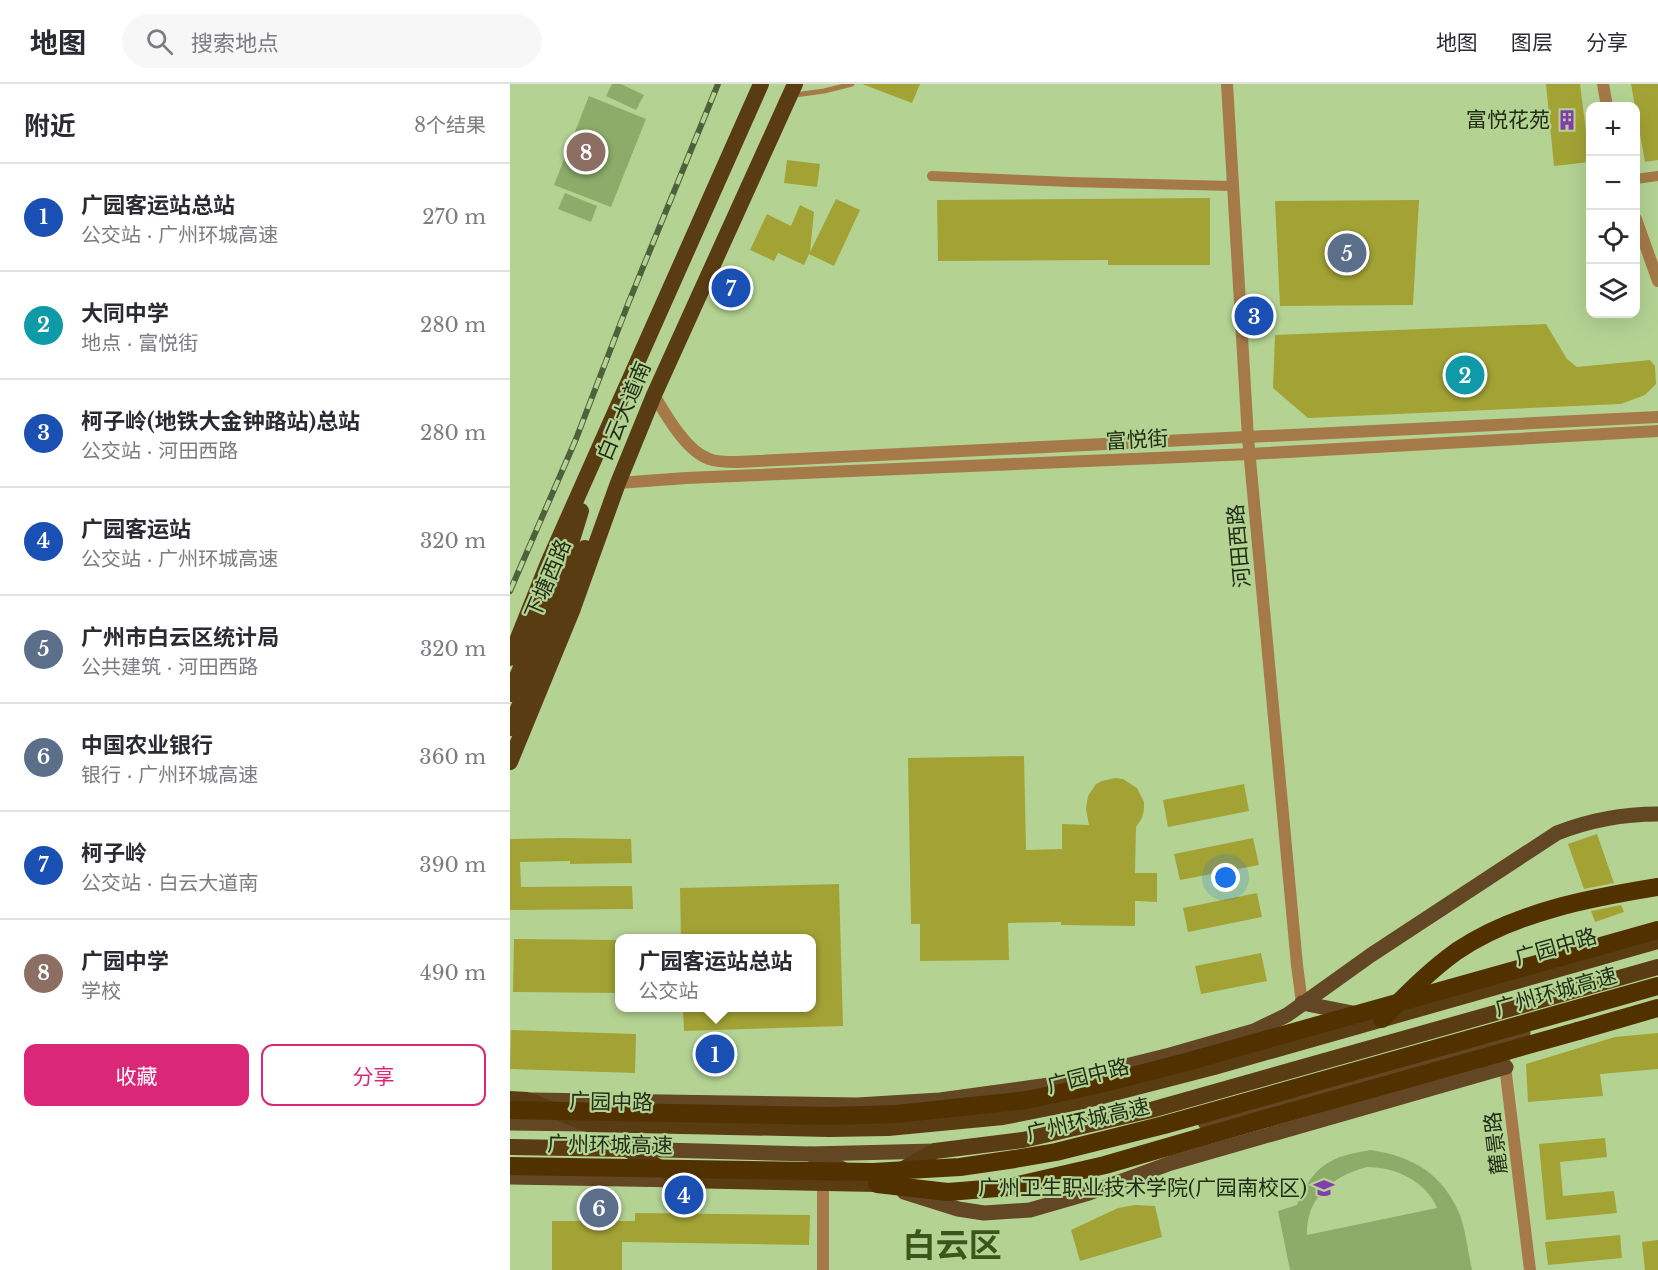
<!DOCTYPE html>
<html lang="zh">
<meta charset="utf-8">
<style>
body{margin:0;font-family:"Libre Baskerville","Noto Sans SC",serif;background:#f7f7f7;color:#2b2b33}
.controls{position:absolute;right:18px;top:18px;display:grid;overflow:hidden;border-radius:12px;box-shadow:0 6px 24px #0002}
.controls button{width:54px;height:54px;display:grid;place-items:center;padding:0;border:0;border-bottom:2px solid #e1e1e2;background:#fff;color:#2b2b33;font:30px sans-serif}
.you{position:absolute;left:716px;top:794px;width:21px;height:21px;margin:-15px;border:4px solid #fff;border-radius:50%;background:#1a73e8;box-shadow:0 0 0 9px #1a73e833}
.badge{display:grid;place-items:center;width:39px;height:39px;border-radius:50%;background:#db2777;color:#fff;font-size:20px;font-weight:700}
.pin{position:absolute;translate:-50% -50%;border:3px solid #fff;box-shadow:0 2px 6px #0006}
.popup{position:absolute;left:105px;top:850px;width:201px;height:78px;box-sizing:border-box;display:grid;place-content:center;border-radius:12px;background:#fff;filter:drop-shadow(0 2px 4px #0005);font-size:20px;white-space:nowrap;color:#7c7c81}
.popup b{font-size:22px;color:#2b2b33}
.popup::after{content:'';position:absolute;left:50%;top:100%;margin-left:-12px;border:12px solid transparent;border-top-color:#fff}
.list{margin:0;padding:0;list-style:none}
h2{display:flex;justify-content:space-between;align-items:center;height:78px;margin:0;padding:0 24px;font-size:26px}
h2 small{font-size:20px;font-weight:400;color:#7c7c81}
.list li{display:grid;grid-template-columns:39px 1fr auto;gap:18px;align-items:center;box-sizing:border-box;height:108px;padding:0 24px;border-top:2px solid #e1e1e2}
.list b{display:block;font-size:22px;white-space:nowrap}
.list p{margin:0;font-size:20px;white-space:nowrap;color:#7c7c81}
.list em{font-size:20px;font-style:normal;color:#7c7c81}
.actions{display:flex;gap:12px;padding:18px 24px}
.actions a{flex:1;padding:14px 0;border:2px solid #db2777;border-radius:12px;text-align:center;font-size:21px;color:#db2777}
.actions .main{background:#db2777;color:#fff}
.icon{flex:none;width:33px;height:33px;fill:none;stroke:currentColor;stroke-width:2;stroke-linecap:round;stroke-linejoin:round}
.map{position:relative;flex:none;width:1148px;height:1186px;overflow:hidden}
header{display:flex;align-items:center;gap:36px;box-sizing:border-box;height:84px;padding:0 30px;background:#fff;border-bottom:2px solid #e1e1e2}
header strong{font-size:28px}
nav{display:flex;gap:33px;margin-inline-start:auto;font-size:21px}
.search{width:420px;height:54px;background:#f7f7f7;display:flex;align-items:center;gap:15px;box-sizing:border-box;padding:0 21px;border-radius:33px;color:#7c7c81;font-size:22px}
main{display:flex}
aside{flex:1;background:#fff}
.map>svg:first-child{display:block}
.green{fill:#8dac6a;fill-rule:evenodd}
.building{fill:#a3a335}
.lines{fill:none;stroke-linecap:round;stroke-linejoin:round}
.service{stroke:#a57a48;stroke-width:5}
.minor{stroke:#a57a48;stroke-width:10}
.tertiary{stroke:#a57a48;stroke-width:12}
.primary{stroke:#634623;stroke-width:15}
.trunk{stroke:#5a3c12;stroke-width:16}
.motorway{stroke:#523100;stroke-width:18}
.rail-casing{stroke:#4f613b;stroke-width:6}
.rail{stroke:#b4d393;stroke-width:4;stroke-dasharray:11;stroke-linecap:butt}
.motorway-bridge{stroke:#523100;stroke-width:18}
.labels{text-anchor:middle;stroke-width:4.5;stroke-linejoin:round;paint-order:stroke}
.poi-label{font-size:21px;fill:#212d14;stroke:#b4d393;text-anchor:end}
.street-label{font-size:21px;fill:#212d14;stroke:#b4d393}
.town-label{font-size:33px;font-weight:bold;fill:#3c5619;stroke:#b4d393}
</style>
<header>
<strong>地图</strong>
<div class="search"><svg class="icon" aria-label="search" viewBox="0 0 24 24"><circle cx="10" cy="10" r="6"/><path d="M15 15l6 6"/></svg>搜索地点</div>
<nav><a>地图</a><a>图层</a><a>分享</a></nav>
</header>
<main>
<aside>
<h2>附近<small>8个结果</small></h2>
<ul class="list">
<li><span class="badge" style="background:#1a4fb4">1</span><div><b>广园客运站总站</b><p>公交站 · 广州环城高速</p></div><em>270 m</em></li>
<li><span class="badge" style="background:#0f9aa8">2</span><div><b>大同中学</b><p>地点 · 富悦街</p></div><em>280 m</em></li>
<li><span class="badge" style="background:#1a4fb4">3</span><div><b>柯子岭(地铁大金钟路站)总站</b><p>公交站 · 河田西路</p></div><em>280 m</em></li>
<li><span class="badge" style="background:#1a4fb4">4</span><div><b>广园客运站</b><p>公交站 · 广州环城高速</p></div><em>320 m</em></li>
<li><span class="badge" style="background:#5c6f8a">5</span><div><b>广州市白云区统计局</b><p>公共建筑 · 河田西路</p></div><em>320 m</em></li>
<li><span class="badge" style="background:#5c6f8a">6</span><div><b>中国农业银行</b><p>银行 · 广州环城高速</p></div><em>360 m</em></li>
<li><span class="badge" style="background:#1a4fb4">7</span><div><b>柯子岭</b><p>公交站 · 白云大道南</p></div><em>390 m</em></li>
<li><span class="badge" style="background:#8d6e63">8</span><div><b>广园中学</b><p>学校</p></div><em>490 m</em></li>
</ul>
<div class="actions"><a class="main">收藏</a><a>分享</a></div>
</aside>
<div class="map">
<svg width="1148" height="1186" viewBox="0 0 1148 1186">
<rect width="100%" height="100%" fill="#b4d393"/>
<g class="green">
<path d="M 102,0 L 111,0 L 134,11 L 126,26 L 96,12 Z"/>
<path d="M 79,12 L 136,35 L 101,123 L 44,101 Z"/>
<path d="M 55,109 L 87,122 L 81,138 L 48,125 Z"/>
<path d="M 861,1066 C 904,1073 933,1090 950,1131 C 956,1148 958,1168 962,1186 L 780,1186 L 768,1127 L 787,1121 C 803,1081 821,1072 861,1066 ZM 857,1083 C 885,1083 916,1097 927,1124 L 797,1151 C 796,1113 823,1092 857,1083 Z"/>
</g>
<g class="building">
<path d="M 352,0 L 410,0 L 402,19 Z"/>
<path d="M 1036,0 L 1070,0 L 1080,78 L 1044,82 Z"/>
<path d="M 1121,0 L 1148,0 L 1148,76 L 1135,78 Z"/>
<path d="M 277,76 L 310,80 L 307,103 L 274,99 Z"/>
<path d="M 700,114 L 700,181 L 598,181 L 598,176 L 428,177 L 427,116 Z"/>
<path d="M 326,115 L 350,126 L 324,182 L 299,170 L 294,181 L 268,169 L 264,177 L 240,166 L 257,130 L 281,142 L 290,121 L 304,128 L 300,168 Z"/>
<path d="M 909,116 L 903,221 L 770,222 L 765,117 Z"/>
<path d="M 1036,240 L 1057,275 L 1067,283 L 1140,276 L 1145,282 L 1146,300 L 1135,311 L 1111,320 L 798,334 L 763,304 L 765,251 Z"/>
<path d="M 514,672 L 516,766 L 552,765 L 552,740 L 579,741 L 576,725 L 578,712 L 586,700 L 592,697 L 605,694 L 613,695 L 627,704 L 634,718 L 634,726 L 632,734 L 626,743 L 625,789 L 647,789 L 647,818 L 625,817 L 625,842 L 551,841 L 551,838 L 498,839 L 499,876 L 410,877 L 410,840 L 401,840 L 398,674 Z"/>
<path d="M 734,700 L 739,727 L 658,743 L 653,716 Z"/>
<path d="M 1087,750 L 1104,799 L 1074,805 L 1058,760 Z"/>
<path d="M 50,754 L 121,755 L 122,779 L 60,780 L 60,777 L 10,778 L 11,803 L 122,802 L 123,825 L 0,826 L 0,755 Z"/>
<path d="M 743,754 L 749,781 L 670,796 L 664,770 Z"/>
<path d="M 329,800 L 333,942 L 174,947 L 173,924 L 301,924 L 301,855 L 171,855 L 170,804 Z"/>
<path d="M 747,809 L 752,833 L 678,848 L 673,824 Z"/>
<path d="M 1111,821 L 1114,828 L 1085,838 L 1081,827 Z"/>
<path d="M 4,855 L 109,856 L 109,909 L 3,908 Z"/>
<path d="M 751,869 L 757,897 L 691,910 L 685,882 Z"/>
<path d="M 1,946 L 126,950 L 125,989 L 0,985 Z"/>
<path d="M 1148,949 L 1148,985 L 1090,990 L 1093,1012 L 1018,1018 L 1016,980 L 1105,953 Z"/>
<path d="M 1095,1054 L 1097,1073 L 1050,1078 L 1053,1112 L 1104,1107 L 1107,1129 L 1036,1136 L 1029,1060 Z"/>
<path d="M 625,1121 L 645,1122 L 652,1153 L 570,1177 L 561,1146 L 608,1124 Z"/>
<path d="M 125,1129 L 300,1131 L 299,1161 L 112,1158 L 112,1186 L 42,1186 L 42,1137 L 125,1137 Z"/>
<path d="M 1110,1151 L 1112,1174 L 1038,1181 L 1035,1158 Z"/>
<path d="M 1148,1156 L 1148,1186 L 1135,1186 L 1132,1158 Z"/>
</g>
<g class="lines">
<path class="service" d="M 285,11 L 314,7 L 342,0"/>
<g class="minor">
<path d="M 422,92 L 560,98 L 722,102"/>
<path d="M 1126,95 L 1148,92"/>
</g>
<g class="tertiary">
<path d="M 717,0 L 738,354 L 787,881 L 792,919"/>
<path d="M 1093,0 L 1097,22"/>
<path d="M 1126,135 L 1148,197"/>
<path d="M 144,311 C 156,331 176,367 199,375 C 207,378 218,378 227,378 L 1148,333"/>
<path d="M 108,399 L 176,394 L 740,370 L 1148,347"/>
<path d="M 994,974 L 1020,1186"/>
<path d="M 313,1186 L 313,1099"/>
</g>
<g class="primary">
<path d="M 792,919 L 848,930"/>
<path d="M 21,1016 L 347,1021 L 430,1016 L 539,1001 L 660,971 L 744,947 L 777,931 L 861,871 L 1047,749 C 1080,736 1113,730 1148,730"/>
<path d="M 695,1038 L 839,1000 L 1013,949"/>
<path d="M 0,1039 L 75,1040"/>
<path d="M 117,1065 L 300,1070 L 425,1067"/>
<path d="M 300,1070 L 335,1086"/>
<path d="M 0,1093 L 171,1096"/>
<path d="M 394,1108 L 448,1125 L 474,1129 L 520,1126 L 579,1109 L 661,1079 L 996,983"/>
</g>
<g class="trunk">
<path d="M 0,574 L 38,479 L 251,0"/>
<path d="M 0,610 L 59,466 L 71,427"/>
<path d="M 0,644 L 75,464"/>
<path d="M 0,678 L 62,527 L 108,399 L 144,311 L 285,0"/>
<path d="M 0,1015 L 17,1016 L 78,1040 L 319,1045 L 378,1044 L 493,1033 L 569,1018 L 704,983 L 1148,857"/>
<path d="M 0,1063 L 117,1065 L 171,1096 L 367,1100 L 425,1067 L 513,1056 L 641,1026 L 1148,883"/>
</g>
<g class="motorway">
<path d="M 872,935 C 896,911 919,887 947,867 C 1005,828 1080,814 1148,803"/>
<path d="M 1068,947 L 1148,924"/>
<path d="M 367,1100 L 438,1108 L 500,1103 L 595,1081 L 758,1034"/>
</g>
<g class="rail-casing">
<path id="rail" d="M 0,507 L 66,355 L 118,220 L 208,0"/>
</g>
<use href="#rail" class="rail"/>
<g class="motorway-bridge">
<path d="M 0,1026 L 320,1032 L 386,1030 L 517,1016 L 595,999 L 676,978 L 1148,846"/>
<path d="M 758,1034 L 1068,947"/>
<path d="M 0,1082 L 363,1088 L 450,1083 L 505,1075 L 546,1068 L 654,1041 L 1148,902"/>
</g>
</g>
<defs>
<g id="building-bare" transform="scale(1.62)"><path d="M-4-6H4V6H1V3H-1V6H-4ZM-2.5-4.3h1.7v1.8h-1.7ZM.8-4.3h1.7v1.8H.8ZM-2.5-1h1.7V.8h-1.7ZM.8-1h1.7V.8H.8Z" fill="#823caf" stroke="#b4d393" stroke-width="2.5" paint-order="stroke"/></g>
<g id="university-bare" transform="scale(1.62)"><path d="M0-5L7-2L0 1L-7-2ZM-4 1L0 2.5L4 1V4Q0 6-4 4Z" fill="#823caf" stroke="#b4d393" stroke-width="2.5" paint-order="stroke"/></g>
</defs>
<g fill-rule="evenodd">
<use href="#building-bare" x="1057" y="36"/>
<use href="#university-bare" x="814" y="1104"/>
</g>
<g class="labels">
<g class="poi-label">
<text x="1040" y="43">富悦花苑</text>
<text x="797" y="1111">广州卫生职业技术学院(广园南校区)</text>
</g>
<g class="street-label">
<text transform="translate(114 327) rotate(-67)" y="7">白云大道南</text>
<text transform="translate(627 356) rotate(-3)" y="7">富悦街</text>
<text transform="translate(729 462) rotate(-95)" y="7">河田西路</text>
<text transform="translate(38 495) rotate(-67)" y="7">下塘西路</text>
<text transform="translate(1046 863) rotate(-16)" y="7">广园中路</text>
<text transform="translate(1046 908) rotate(-16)" y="7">广州环城高速</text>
<text transform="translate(578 992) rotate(-14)" y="7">广园中路</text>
<text transform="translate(101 1018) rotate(1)" y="7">广园中路</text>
<text transform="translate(578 1036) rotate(-13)" y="7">广州环城高速</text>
<text transform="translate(986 1059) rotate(-97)" y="7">麓景路</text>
<text transform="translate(100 1061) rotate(1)" y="7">广州环城高速</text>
</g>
<g class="town-label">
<text x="442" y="1173">白云区</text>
</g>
</g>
</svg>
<div class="controls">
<button>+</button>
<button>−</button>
<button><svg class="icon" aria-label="locate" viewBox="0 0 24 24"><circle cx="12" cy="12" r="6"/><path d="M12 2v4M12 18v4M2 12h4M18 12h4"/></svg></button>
<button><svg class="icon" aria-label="layers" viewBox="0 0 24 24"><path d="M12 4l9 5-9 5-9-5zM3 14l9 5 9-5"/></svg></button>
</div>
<div class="you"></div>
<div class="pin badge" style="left:205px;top:970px;background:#1a4fb4">1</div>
<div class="popup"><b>广园客运站总站</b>公交站</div>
<div class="pin badge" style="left:955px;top:291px;background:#0f9aa8">2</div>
<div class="pin badge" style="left:744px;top:232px;background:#1a4fb4">3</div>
<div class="pin badge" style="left:174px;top:1111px;background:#1a4fb4">4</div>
<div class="pin badge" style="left:837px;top:169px;background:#5c6f8a">5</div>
<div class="pin badge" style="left:89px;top:1124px;background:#5c6f8a">6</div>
<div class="pin badge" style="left:221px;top:204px;background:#1a4fb4">7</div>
<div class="pin badge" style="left:76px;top:68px;background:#8d6e63">8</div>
</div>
</main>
